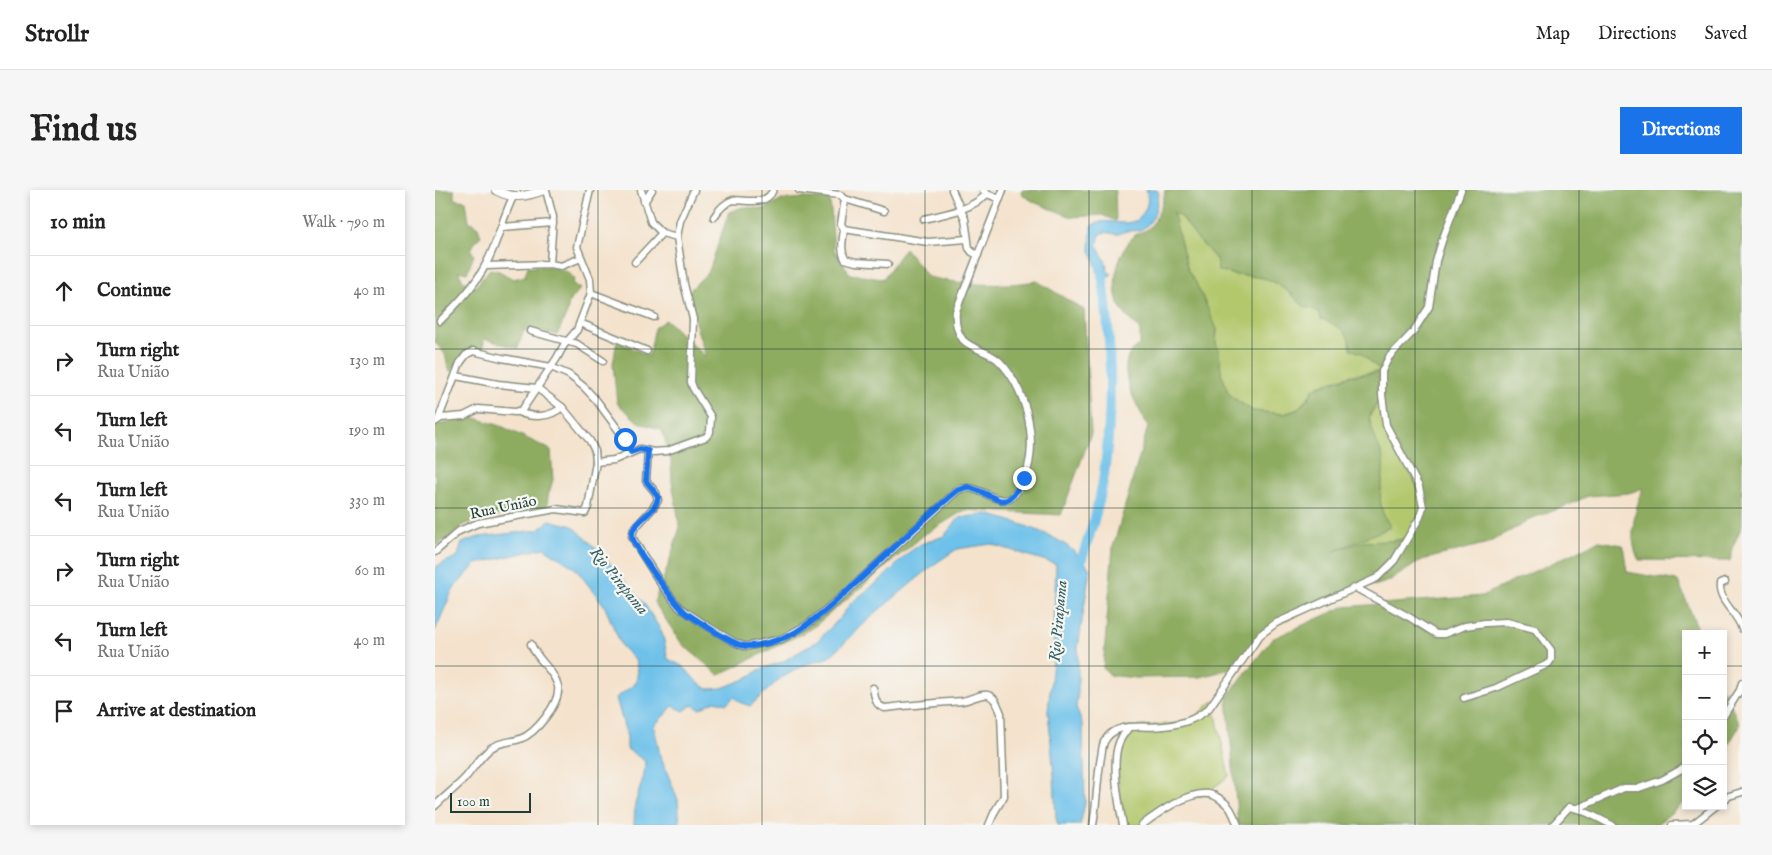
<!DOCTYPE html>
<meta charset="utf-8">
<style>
body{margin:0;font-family:"IM FELL English",serif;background:#f6f6f6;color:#222}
.controls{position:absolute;right:15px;bottom:15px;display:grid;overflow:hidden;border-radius:0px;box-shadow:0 2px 8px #0003}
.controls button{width:45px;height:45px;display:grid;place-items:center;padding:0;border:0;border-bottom:1px solid #e0e0e0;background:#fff;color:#222;font:25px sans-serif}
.scale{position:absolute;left:15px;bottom:12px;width:81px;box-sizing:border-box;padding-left:5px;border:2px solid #1f3d34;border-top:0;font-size:14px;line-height:18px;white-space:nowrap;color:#1f3d34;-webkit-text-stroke:4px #f6f6f2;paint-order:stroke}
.stop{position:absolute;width:15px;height:15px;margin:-11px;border:4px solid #1a73e8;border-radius:50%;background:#fff}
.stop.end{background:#1a73e8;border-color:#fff;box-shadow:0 1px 5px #0008}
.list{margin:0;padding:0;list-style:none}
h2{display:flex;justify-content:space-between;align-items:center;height:65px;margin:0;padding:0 20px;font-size:21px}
h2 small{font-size:16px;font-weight:400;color:#767676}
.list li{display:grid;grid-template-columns:32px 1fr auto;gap:15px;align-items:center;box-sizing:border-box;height:70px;padding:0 20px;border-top:1px solid #e0e0e0}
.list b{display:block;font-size:19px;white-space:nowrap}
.list p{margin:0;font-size:16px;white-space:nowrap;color:#767676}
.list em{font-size:16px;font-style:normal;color:#767676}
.icon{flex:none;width:28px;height:28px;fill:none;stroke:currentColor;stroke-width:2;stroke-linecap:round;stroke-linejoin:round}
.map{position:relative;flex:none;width:1307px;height:635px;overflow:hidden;border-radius:0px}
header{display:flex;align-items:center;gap:30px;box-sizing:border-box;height:70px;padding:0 25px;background:#fff;border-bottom:1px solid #e0e0e0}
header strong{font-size:24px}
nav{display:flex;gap:28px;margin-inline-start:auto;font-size:18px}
.intro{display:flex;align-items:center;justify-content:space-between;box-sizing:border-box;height:120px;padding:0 30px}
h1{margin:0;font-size:35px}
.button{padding:12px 22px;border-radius:0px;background:#1a73e8;color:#fff;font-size:18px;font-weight:700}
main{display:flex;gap:30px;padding:0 30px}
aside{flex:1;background:#fff;border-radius:0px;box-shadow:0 2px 8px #0003}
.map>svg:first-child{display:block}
.green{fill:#b3c86d;stroke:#698250}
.forest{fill:#8eac60;stroke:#56744a;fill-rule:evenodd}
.water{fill:#6ec1ea;stroke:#467f8f}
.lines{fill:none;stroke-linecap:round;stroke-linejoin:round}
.river{stroke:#6ec1ea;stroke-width:10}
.minor-casing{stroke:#8a9080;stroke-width:9}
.tertiary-casing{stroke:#8a9080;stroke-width:10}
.minor{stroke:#fff;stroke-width:6}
.tertiary{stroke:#fff;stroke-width:8}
.route{stroke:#1a73e8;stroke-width:6}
.grid{fill:none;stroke:#1f3d34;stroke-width:1;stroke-opacity:0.55}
.labels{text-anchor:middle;stroke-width:4.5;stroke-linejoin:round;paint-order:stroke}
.street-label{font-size:15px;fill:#1f3d34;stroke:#f6f6f2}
.water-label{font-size:16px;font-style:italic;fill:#335e62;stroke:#f6f6f2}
</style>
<header>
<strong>Strollr</strong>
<nav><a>Map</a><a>Directions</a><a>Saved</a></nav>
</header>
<div class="intro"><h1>Find us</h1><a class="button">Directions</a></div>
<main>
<aside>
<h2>10 min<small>Walk · 790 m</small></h2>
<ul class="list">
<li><svg class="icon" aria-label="ahead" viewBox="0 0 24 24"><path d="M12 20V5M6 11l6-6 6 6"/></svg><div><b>Continue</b></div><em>40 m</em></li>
<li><svg class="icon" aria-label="right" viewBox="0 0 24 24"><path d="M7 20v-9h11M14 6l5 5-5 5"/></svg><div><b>Turn right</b><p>Rua União</p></div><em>130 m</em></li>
<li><svg class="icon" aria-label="left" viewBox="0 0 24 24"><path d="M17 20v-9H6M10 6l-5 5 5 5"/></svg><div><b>Turn left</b><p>Rua União</p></div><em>190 m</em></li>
<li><svg class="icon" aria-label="left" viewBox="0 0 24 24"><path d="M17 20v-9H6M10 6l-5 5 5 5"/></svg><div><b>Turn left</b><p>Rua União</p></div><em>330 m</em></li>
<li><svg class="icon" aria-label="right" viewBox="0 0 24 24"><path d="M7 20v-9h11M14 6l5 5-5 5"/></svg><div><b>Turn right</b><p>Rua União</p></div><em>60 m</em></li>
<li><svg class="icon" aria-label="left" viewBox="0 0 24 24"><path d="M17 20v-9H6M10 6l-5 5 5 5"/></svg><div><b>Turn left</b><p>Rua União</p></div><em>40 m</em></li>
<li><svg class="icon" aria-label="arrive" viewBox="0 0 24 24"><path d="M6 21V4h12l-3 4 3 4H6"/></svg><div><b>Arrive at destination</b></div></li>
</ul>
</aside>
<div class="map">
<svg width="1307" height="635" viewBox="0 0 1307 635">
<rect width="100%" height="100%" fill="#f6f6f2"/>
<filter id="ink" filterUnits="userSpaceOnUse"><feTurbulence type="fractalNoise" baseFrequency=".02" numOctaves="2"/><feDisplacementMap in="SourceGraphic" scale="10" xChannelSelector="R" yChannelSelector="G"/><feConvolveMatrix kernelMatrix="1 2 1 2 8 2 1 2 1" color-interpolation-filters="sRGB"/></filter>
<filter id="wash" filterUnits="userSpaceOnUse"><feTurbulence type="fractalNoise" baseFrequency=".0096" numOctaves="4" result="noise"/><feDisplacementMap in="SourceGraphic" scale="20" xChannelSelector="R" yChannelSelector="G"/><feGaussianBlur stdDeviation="1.12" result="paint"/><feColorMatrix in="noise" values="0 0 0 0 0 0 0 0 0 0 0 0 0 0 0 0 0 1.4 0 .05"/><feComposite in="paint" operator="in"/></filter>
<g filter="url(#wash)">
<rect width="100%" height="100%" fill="#f4e2cc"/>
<g class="green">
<path d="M 737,22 L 747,27 L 790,81 L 800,85 L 808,85 L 835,89 L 861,108 L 865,113 L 870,117 L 879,119 L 885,124 L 886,129 C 902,134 915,142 916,159 L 926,163 L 946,181 L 916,185 L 886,195 L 878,199 L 872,209 L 861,220 L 848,224 L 818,221 L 797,207 L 793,202 L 786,183 L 784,161 L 781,154 L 782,139 L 760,91 L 753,81 Z"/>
<path d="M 947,205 L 980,290 L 988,317 L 973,348 L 956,351 L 927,352 L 884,366 L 949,328 C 944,314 944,303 948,289 L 934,227 Z"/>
<path d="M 778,511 L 794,586 L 769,605 L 742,611 L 706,635 L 689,635 L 682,579 L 688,538 L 754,532 Z"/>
</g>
<g class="forest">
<path d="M 0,0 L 19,0 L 19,9 L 31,11 L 34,31 L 43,37 L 46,46 L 40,52 L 36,60 L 39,65 L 32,83 L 23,81 L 27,89 L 36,97 L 41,96 L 55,79 L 64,81 L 78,89 L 90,86 L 93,76 C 110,76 128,75 139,88 L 138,94 L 145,99 L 134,112 L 132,123 L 122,145 L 95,138 L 88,142 L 83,158 L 49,149 L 48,160 L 37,158 L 26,166 L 16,182 L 13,178 L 10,164 L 0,152 Z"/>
<path d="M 587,0 L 680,0 L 681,31 L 667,25 L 637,27 L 601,13 L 589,6 L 586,2 Z"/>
<path d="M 730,0 L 1307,0 L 1307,336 L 1299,354 L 1295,371 L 1204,370 C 1192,348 1200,320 1208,298 L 1194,303 L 1153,306 L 1129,317 L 1092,330 L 1086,335 L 1053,353 L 987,370 L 954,391 L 942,395 L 926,396 L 833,438 L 800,478 L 765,487 L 701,488 L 674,485 L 668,478 L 678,357 L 713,237 C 704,217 683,187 694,165 C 696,161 702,157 705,154 L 705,140 C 699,133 689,125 685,117 C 674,96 683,61 700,45 C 704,42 710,42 714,38 C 721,32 730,9 730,0 ZM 738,22 L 747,27 L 760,46 L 781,69 L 783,81 C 791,81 795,85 802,85 C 828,86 836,88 857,104 C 861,107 863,112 868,115 C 875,119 879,118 885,124 L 886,129 C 902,134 915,142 916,159 L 926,163 L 947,182 L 916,186 L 887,195 L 879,199 L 872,210 L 862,220 L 849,224 L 818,221 L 797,207 L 793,202 L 786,183 L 784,161 L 781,154 L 782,139 L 760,91 L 753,81 ZM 947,205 L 951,235 L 987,306 L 985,327 L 973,348 L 956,351 L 927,352 L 897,362 L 956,337 C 936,310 951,298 948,269 C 947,261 942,254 940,247 C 937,240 936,234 934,227 Z"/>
<path d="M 370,8 L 395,9 L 399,60 L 415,84 L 448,89 L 470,58 L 493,87 C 529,95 565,97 602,91 L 649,120 L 656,244 L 626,325 L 530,320 L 490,344 L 376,439 L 284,485 L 247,454 L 219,412 L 232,379 L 245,337 L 237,292 L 236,270 L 227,240 L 203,232 L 182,213 L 178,174 L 182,151 L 214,166 L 220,137 L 231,130 L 271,167 L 251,104 L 274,81 L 294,22 L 308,17 L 329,19 L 345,10 Z"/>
<path d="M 37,227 L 66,236 L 116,260 L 118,290 L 113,306 L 112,316 L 47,329 L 28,335 L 20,344 L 0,356 L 0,238 L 3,235 Z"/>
<path d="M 1164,351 L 1188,355 L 1192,382 L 1243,391 L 1265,444 L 1251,444 L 1251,611 L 1221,635 L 803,635 L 792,507 L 837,449 L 908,417 L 1047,406 Z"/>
<path d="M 1288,499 L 1305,535 L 1288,564 Z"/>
</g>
<g class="water">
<path d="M 711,0 L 722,0 L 724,4 C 721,17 720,32 707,39 C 702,42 696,40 691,41 C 687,42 684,45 680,44 C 673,43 671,41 665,44 L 662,56 L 671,72 L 673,82 L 677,84 L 671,89 L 664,91 L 660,71 L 655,61 L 656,36 C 667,28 678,33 690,33 C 694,33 699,31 703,30 C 711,20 715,13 711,0 Z"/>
<path d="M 552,324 C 580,332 620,343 642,364 C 647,368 651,374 655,379 L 643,457 L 643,503 L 641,518 L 648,535 L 650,613 L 645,635 L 623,635 L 621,628 L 619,586 L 613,521 L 618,472 L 621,374 L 556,354 L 522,359 L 501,373 L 438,425 L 420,443 L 394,467 L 370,475 L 346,488 L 315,516 L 304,512 L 299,507 L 292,514 L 280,511 L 265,519 L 257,515 L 249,521 L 238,516 L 219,536 L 225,565 L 243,610 L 245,635 L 199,635 L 200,614 L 209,585 L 210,571 L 192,559 L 192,547 L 181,508 L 201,493 L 203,480 L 200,470 L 187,457 L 169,415 L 140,378 L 109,358 L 41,374 L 18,399 L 0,441 L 0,379 L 2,376 L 23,366 L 27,353 L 44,347 L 104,340 L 114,330 L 138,336 L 167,364 L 210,415 L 227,442 L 233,469 L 249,477 L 262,492 L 273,499 L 287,498 L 310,489 L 326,479 L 347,472 L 381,452 L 405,428 L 416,413 L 449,387 L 473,363 L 486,354 L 509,346 L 524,328 Z"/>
</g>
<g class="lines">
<path class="river" d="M 643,380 C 653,350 664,318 669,285 C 678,219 677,143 666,77"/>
</g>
</g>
<g filter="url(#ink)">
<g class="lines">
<g class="minor-casing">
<g id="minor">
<path d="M 111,0 L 118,27 L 115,74"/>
<path d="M 206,0 L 216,32 L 227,43"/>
<path d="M 364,0 L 405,5 L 410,9 L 449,21"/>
<path d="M 517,0 L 530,29 L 534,58 L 537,62 L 543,65"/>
<path d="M 548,0 L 552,4 L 565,9"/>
<path d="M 410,9 L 406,34 L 409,39 L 493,52 L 532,49"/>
<path d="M 209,12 L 217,0"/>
<path d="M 279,27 C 284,19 289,13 298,10 C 311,10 332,16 338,0"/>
<path d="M 489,29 C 512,23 534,21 552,4"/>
<path d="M 67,37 L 118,33"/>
<path d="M 409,39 C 408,49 405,60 410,69 L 421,72 L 453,74"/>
<path d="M 200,72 L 227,43 L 242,47"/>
<path d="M 51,76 L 115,74 L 126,76 L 146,68"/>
<path d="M 156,103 L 219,127"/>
<path d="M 5,131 C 22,114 40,96 51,74 C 63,52 67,29 78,7"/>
<path d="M 145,133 L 212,161"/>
<path d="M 95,141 L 142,154 L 168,171"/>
<path d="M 83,222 C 97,228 115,228 127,217"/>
<path d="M 3,230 L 25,173 L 31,165 L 38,161 L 67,168 L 116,177 L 134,185 L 149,197 L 162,211 L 190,249 L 196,262"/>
<path d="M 0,232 L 6,228 L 29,226 L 43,219 L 80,222 L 87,220 L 122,168 L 129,155 L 142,140 L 156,103 L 155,89 L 142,57 L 155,0"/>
<path d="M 213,261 L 211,291 L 221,303 L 223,310 L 218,318 L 199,339 L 197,346 L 201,354 L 226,394 L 244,417 L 269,434 L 299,452 L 309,456 L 314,456 L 346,449 L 372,435 L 405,408 L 523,300 C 541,291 557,314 575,309 C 611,276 596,202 564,171 C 554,161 538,160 528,150 C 521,141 520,131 521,121 L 568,0"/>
<path d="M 161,272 L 179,270 L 205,259 L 218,262 L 232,261 L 271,247 L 275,242 L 276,227 L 258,198 L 256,192 L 258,129 L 249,94 L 242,47 L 245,31 L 259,0"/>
<path d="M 0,362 L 24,341 L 43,333 L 121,319 L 150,323 L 153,317 L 161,272 L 160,261 L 155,251 L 127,217 L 102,198 L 63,194 L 21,186"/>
<path d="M 1290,392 L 1285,394 C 1283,412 1303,423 1307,439"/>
<path d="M 921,398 L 974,427 L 1001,444 L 1009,444 L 1030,436 L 1050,433 L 1072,432 L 1100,439 L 1116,460 L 1116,470 L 1113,474 L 1061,498 L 1029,508"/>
<path d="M 438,498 C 440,507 440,516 450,518 C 476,515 501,513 527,511 C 535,510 546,503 553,505 C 561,507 563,517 566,523 L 569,606 L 560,621 L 554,635"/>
<path d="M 1288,527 L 1305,500 L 1307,493"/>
<path d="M 1288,611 L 1294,606 L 1307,602"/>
<path d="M 0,616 C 10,606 22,597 31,587 C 39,577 46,566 56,558 C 66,551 74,553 85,549 C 100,544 126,513 123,496 C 119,480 101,469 96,454"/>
<path d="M 1143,618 L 1189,598 L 1204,598 L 1227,590 L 1245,580 L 1251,574"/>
<path d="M 658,635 C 662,612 662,589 666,567 C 667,562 667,557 669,552 C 680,530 709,539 729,536 C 746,534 761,530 774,518 L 825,445 L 841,433 L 942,388 L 959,371 L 985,327 L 988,317 L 984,297 L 951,235 L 947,205 L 947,181 L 954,167 L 978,142 L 994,117 L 1001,71 L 1007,51 L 1026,0"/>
<path d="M 688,635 C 684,614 676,573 684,553 C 686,547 691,542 694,537"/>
<path d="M 707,635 C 723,623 753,601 774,604 C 781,605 790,612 794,617 C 798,622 800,629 803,635"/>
<path d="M 1118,635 L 1134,617 C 1148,618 1163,629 1177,635"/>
<path d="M 1237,635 L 1258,634 L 1281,616"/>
</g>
</g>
<g class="tertiary-casing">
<path id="tertiary" d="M 61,0 C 77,10 93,6 109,0"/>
</g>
<use href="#minor" class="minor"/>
<use href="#tertiary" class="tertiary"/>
</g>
</g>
<g class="lines" filter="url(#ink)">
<path class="route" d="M 190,249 L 196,262 L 205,259 L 213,261 L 211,291 L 223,306 C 223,323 196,331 197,346 C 199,358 241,415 251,423 C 263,431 298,455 310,456 C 324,457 349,449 361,442 C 383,429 403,409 422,392 C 456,361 488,329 523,300 L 532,297 C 563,304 569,328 589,288"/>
</g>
<path class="grid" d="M 163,0 L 163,635M 327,0 L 327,635M 490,0 L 490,635M 654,0 L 654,635M 817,0 L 817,635M 980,0 L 980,635M 1144,0 L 1144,635M 0,159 L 1307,159M 0,318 L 1307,318M 0,476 L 1251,476M 1288,476 L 1307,476"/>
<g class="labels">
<g class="street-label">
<text transform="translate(68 317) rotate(-12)" y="5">Rua União</text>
</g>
<g class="water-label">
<text transform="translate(185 390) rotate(51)" y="6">Rio Pirapama</text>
<text transform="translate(622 431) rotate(-85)" y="6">Rio Pirapama</text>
</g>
</g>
</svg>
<div class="controls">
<button>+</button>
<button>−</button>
<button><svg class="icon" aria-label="locate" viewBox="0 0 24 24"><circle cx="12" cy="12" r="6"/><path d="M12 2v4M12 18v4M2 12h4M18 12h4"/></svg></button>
<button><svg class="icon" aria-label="layers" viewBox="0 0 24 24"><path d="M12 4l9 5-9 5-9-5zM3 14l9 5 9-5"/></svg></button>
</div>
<div class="scale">100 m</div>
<div class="stop" style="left:190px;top:249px"></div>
<div class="stop end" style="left:589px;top:288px"></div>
</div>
</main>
